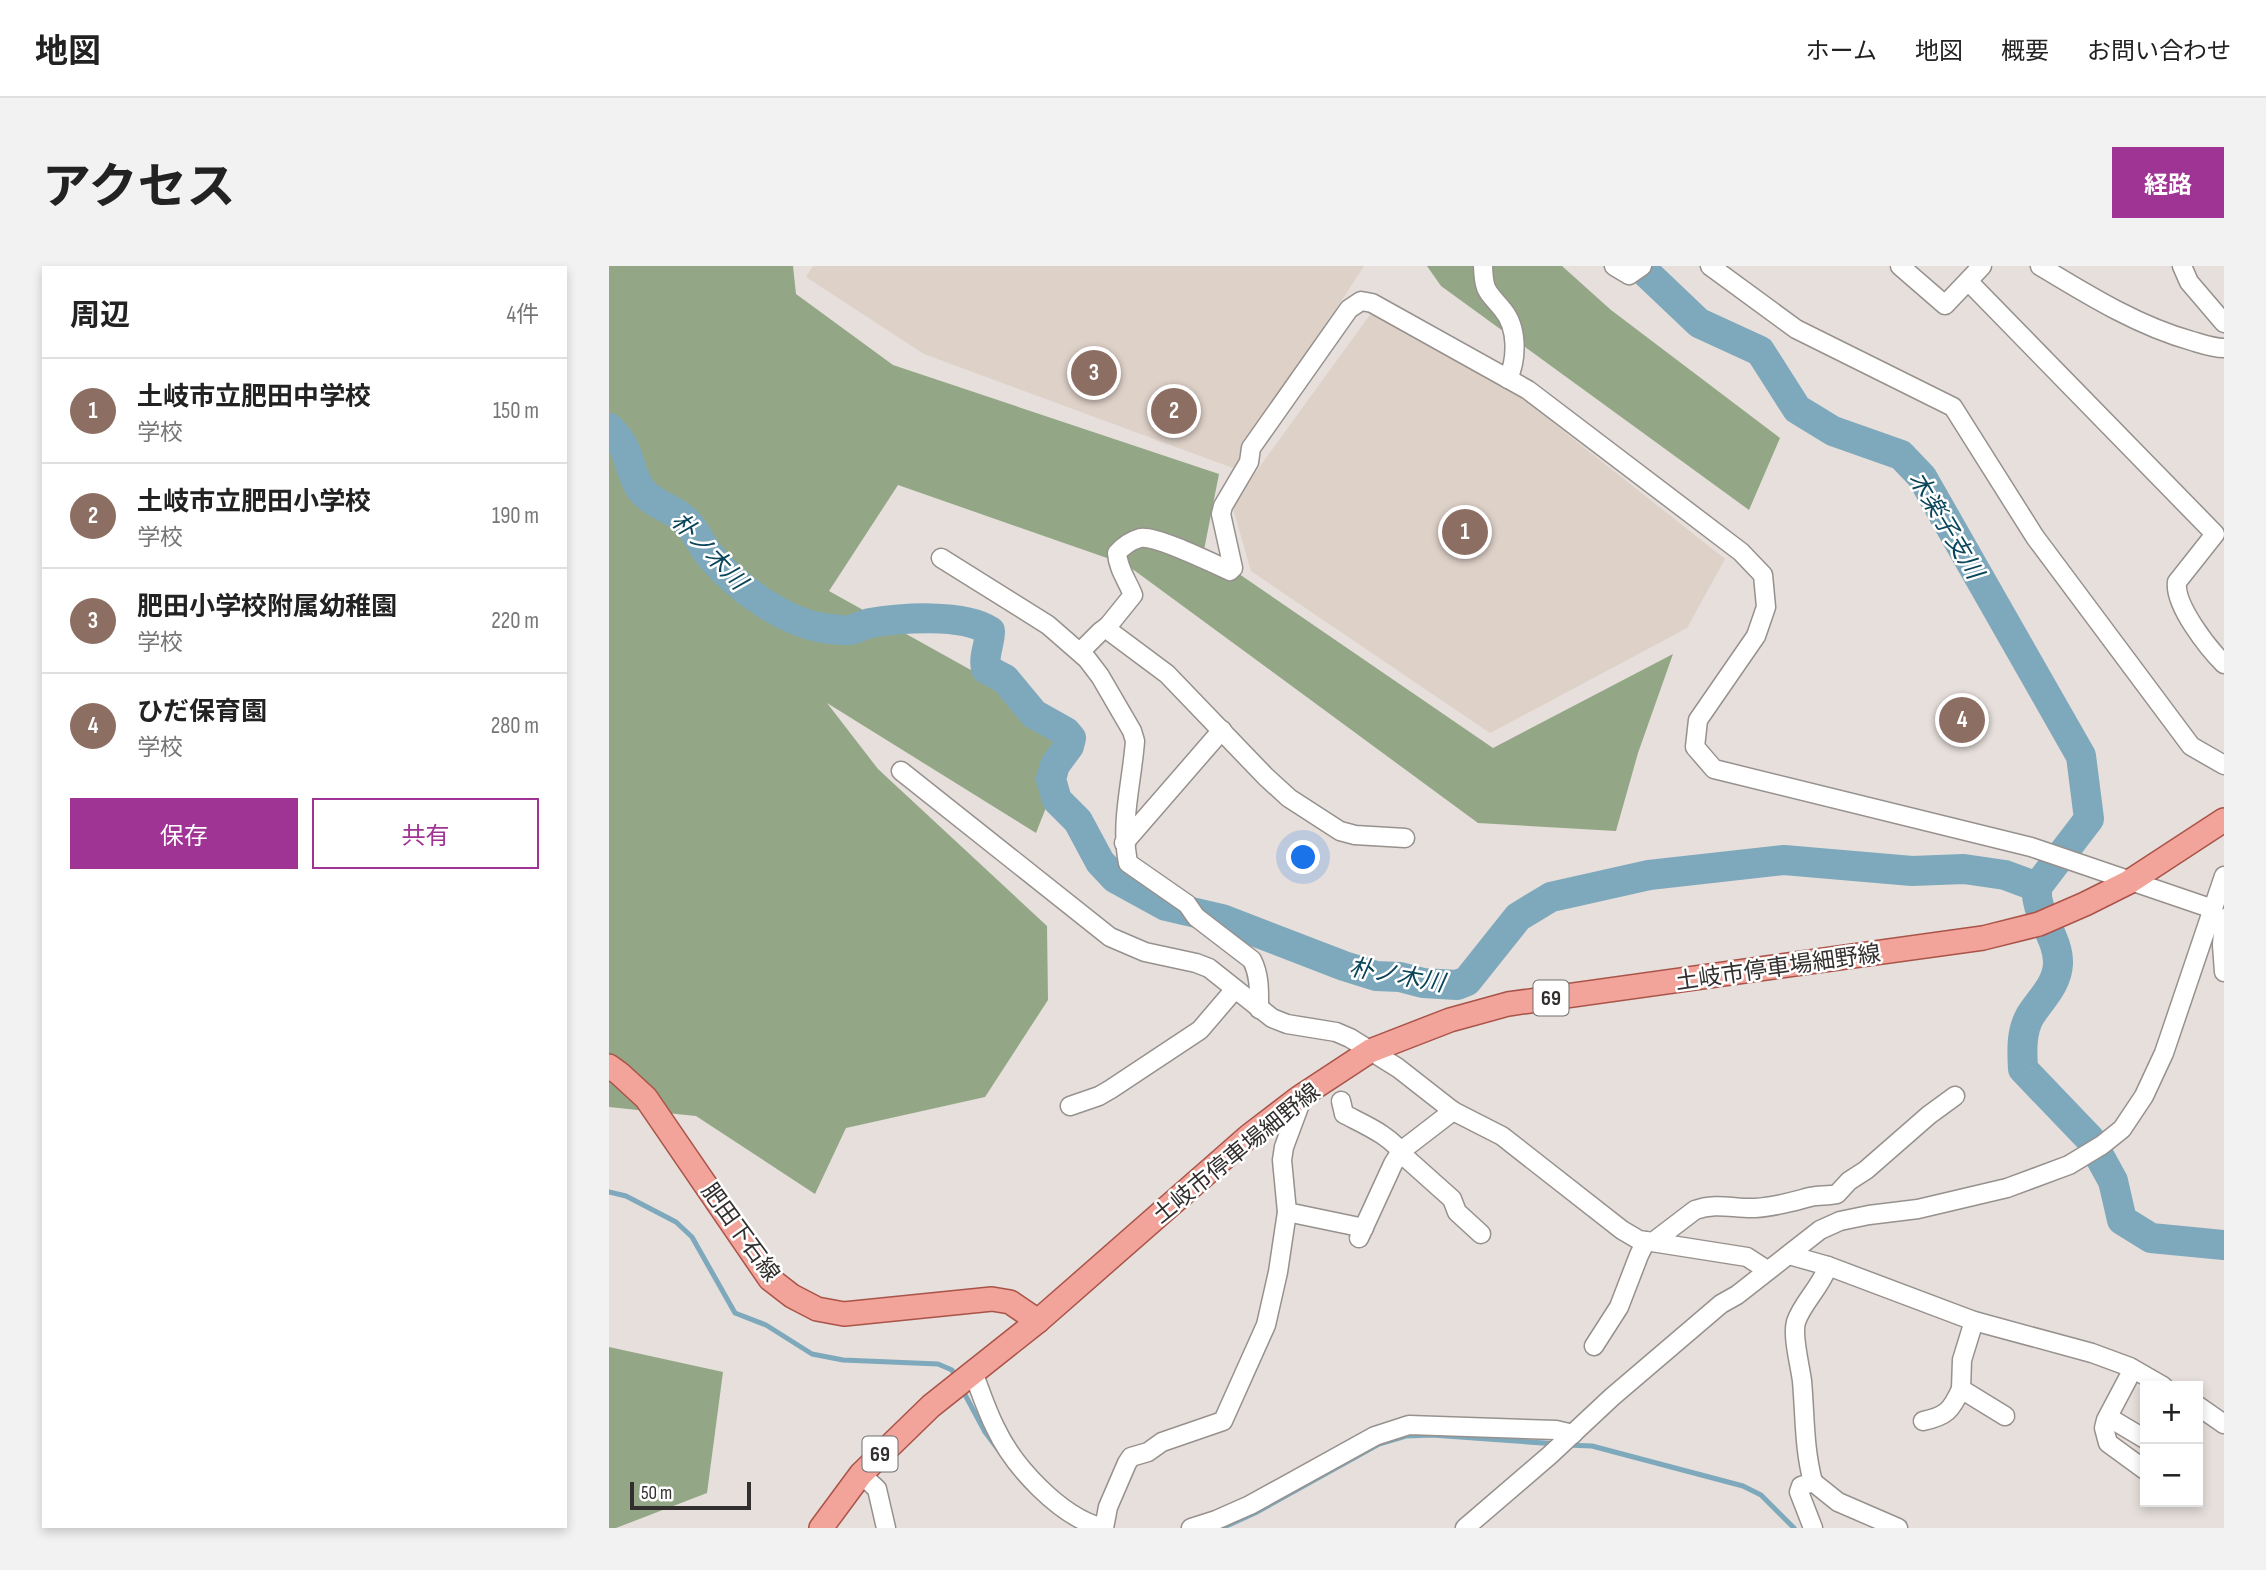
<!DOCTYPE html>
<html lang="ja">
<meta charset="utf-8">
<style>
body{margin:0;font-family:"Sofia Sans Condensed","Noto Sans JP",sans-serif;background:#f2f2f2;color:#222}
.controls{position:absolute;right:21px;bottom:21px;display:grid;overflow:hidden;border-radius:0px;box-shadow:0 4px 10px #0003}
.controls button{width:63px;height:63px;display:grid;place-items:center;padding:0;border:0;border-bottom:2px solid #e0e0e0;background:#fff;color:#222;font:35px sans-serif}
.scale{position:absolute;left:21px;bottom:18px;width:121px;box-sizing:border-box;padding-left:7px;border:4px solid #322f2e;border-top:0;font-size:19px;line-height:24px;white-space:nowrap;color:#322f2e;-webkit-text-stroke:5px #fff;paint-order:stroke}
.you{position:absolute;left:695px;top:592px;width:24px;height:24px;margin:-18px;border:5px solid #fff;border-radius:50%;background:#1a73e8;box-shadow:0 0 0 10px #1a73e833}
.badge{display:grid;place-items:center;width:46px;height:46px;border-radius:50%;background:#a03495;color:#fff;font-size:23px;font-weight:700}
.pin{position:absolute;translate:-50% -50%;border:4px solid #fff;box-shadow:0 2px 7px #0006}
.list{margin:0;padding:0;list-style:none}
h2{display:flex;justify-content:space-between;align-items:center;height:91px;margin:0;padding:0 28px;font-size:30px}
h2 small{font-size:23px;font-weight:400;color:#767676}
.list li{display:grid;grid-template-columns:46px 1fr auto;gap:21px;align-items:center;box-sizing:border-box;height:105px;padding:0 28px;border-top:2px solid #e0e0e0}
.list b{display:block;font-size:26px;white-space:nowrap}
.list p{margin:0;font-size:23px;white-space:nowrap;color:#767676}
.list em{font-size:23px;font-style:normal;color:#767676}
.actions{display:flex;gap:14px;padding:21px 28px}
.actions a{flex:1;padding:16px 0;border:2px solid #a03495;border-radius:0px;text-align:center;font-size:24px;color:#a03495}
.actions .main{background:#a03495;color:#fff}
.map{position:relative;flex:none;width:1615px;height:1262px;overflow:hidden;border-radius:0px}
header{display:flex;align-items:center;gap:42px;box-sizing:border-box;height:98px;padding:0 35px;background:#fff;border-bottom:2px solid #e0e0e0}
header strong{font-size:33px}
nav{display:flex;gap:38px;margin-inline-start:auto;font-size:24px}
.intro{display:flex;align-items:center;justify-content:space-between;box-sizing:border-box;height:168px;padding:0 42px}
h1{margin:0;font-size:49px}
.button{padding:18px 32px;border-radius:0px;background:#a03495;color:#fff;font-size:24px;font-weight:700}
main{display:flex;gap:42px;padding:0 42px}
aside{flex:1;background:#fff;border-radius:0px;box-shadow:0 4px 10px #0003}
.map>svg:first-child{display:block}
.built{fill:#ded1c8}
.forest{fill:#93a786}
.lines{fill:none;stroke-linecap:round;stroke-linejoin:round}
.stream{stroke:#7ea8bb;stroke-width:5}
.river{stroke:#7ea8bb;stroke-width:30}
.minor-casing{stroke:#97918d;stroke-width:21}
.major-casing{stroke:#aa5348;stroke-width:26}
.minor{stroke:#fff;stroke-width:18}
.major{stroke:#f2a39a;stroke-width:23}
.labels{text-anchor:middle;stroke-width:5;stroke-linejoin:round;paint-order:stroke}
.shield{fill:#fff;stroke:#706d6d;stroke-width:2}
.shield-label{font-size:21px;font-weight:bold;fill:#322f2e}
.street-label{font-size:23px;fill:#322f2e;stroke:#fff}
.water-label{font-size:24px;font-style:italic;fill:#0a455a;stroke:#fff}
</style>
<header>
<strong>地図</strong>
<nav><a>ホーム</a><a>地図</a><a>概要</a><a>お問い合わせ</a></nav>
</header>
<div class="intro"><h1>アクセス</h1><a class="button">経路</a></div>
<main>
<aside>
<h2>周辺<small>4件</small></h2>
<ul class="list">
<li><span class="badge" style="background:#8d6e63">1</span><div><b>土岐市立肥田中学校</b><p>学校</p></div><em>150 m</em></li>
<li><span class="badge" style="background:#8d6e63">2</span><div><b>土岐市立肥田小学校</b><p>学校</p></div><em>190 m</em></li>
<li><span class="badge" style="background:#8d6e63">3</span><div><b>肥田小学校附属幼稚園</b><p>学校</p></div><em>220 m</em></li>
<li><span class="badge" style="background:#8d6e63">4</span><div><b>ひだ保育園</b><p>学校</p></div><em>280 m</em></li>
</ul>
<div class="actions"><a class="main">保存</a><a>共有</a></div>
</aside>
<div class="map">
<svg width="1615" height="1262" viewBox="0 0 1615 1262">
<rect width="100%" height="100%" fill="#e6dfdb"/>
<g class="built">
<path d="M 204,0 L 755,0 L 624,202 L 315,88 L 197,11 Z"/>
<path d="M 763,46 L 915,134 L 1116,293 L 1078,362 L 881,467 L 642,305 L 623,239 Z"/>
</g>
<g class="forest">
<path d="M 0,0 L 184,0 L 187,28 L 284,99 L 610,208 L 595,284 L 884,482 L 1064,388 L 1029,487 L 1007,565 L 869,557 L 518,299 L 289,219 L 220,325 L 468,463 L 427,567 L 218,437 L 269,503 L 438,660 L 439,734 L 376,831 L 237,862 L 206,928 L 87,850 L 0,841 Z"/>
<path d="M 818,0 L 953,0 L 1002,44 L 1171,172 L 1140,244 L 832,20 Z"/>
<path d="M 0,1081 L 114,1106 L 98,1227 L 7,1262 L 0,1262 Z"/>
</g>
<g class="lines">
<g class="stream">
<path d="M 0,926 L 17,930 L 67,956 L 83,971 L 126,1047 L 157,1059 L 203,1088 L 234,1094 L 329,1098 L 343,1104 L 346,1111"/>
<path d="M 353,1123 L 376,1166 L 391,1186"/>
<path d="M 957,1179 L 983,1180 L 1134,1220 L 1152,1229 L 1185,1262"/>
<path d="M 613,1262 L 646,1247 L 770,1178 L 797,1170 L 823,1169 L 948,1178"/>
</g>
<g class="river">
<path d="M 1030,0 L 1090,57 L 1151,85 L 1188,143 L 1224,165 L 1292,189 L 1313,211 L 1472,490 L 1480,553 L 1428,621"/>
<path d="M 0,162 C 23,184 17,199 31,222 C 40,236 62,242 75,253 C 86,262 92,280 103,292 C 129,322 173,355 214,362 C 222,363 232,365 240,364 C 247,363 254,359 261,357 C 292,352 354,347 381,365 C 381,378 374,390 377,403 L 396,413 L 425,448 L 457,466 L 462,472 L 460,480 L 446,499 L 442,513 L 448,534 L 469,555 L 491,596 L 506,612 L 557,640 L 613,653 L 735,700 L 767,710 L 791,711 L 814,717 L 848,719 L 858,715 L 909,651 L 942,631 L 1040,609 L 1175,594 L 1303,605 L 1355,603 L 1396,609 L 1428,621 C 1425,648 1450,671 1449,698 C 1448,719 1431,734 1421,750 C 1412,766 1413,785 1414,803 L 1481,873 L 1504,915 L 1513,954 L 1542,972 L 1615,979"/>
</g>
<g class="minor-casing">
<g id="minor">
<path d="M 874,0 C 875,28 879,25 894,44 C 909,62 908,93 899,113"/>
<path d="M 1005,0 L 1020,9 L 1033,0"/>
<path d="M 1101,0 L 1187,63 L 1344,141 L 1426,271 L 1582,480 L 1615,499"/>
<path d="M 1291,0 L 1336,39 L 1373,0"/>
<path d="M 1431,0 C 1479,29 1529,60 1583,75 C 1593,78 1604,82 1615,82"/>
<path d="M 1573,0 L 1580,16 L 1615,57"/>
<path d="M 1360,16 L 1606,268 L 1568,316 C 1565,339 1599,382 1615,398"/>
<path d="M 332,292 L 439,359 L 478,393 L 491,410 L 523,465 L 526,475 C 523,516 511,556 519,597 L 578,638 L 587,651 L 643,694 C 651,710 650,725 650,743"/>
<path d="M 471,386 L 491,366 L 499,360"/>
<path d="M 292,505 L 501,671 L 536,686 L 587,697 L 600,702 L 663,752 L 678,758 L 727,766 L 741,772 L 789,802 L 844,845 L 893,870 L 1013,964 L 1030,974 L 1138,991 L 1158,1004"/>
<path d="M 796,572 L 746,569 L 731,565 L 680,532 L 657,511 L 558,408 L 503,367 L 499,360 L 524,329 C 518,314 509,303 508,287 C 514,280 521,275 531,272 C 547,269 603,297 621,305 L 624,302 L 612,248 L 614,240 L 640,196 L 642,182 L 740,43 L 752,35 L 763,37 L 919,124 L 1132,286 L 1154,309 L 1157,341 L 1147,370 L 1089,454 L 1086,481 L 1105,503 L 1422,581 L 1604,643"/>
<path d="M 515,577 L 613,464"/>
<path d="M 1615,652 L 1613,679 L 1615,706"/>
<path d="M 732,835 L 735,848 C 756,859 783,870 796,891 L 843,933 L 848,946 L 872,968"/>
<path d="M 461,840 L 490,830 L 502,823 L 591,764 L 626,723"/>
<path d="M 678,946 L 755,962"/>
<path d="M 750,972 L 784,898 L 792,885 L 844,845"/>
<path d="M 1044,976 L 1086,944 C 1107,936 1126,943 1146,942 C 1166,941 1182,936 1201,931 C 1209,929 1219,930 1228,928 L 1240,915 L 1257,904 L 1320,849 L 1346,830"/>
<path d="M 1180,989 L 1219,1000 L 1365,1055 L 1483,1087 L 1521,1101 L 1554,1120"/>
<path d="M 1365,1055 L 1353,1094 L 1352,1123 L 1396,1150"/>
<path d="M 985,1080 L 1010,1041 L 1030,989 L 1037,975"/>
<path d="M 1524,1103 L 1497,1154 L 1495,1162 L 1499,1177 L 1536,1204"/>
<path d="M 364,1106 C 371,1124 377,1143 386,1161 C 404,1200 451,1251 494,1262"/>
<path d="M 1589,1140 L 1615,1158"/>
<path d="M 1499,1151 L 1536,1173"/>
<path d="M 1314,1155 C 1337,1150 1342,1145 1352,1123"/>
<path d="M 252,1208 L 268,1223 L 277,1262"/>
<path d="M 1204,1216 L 1229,1236 L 1289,1262"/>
<path d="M 495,1262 L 499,1241 L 518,1197 L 522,1191 L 539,1186 L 553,1176 L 614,1155 L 657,1059 L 669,1006 L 678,946 L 673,894 L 675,881 L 691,838 L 691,831"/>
<path d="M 582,1262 L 607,1254 L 641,1239 L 766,1170 L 800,1159 L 947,1164 L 964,1168"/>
<path d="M 856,1262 L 941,1189 L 1003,1131 L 1112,1038 L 1128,1029 L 1211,964 L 1231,955 L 1260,949 L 1309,943 L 1398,922 L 1460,899 L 1493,879 L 1513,863 L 1535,830 L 1555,787 L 1615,610"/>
<path d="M 1204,1262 L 1190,1226 L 1192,1220 L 1204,1216 C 1195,1183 1196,1149 1193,1115 C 1191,1099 1183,1070 1187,1056 C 1193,1037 1212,1021 1219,1000"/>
</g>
</g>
<g class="major-casing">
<g id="major">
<path d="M 0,800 L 11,808 L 37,832 L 161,1013 L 183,1030 L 208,1043 L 235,1048 L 383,1033 L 401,1036 L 429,1055"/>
<path d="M 212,1262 L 252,1208 L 322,1140 L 429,1055 L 640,870 L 691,831 L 761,785 L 841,754 L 899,738 L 1374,672 L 1430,658 L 1476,638 L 1520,616 L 1615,554"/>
</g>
</g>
<use href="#minor" class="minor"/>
<use href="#major" class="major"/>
</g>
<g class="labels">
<g class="shield">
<rect x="924.5" y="714.5" width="35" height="35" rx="5"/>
<rect x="253.5" y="1170.5" width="35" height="35" rx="5"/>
</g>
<g class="shield-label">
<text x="942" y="739">69</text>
<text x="271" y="1195">69</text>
</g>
<g class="street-label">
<text transform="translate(1169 701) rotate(-8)" y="8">土岐市停車場細野線</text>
<text transform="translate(627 887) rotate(-39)" y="8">土岐市停車場細野線</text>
<text transform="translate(132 966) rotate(54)" y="8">肥田下石線</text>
</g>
<g class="water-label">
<text transform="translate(1337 259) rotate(59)" y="8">木楽子支川</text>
<text transform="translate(100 285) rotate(46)" y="8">朴ノ木川</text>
<text transform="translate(788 709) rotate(10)" y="8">朴ノ木川</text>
</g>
</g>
</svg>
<div class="controls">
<button>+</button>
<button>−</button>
</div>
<div class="scale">50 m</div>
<div class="you"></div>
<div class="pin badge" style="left:856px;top:266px;background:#8d6e63">1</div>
<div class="pin badge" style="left:565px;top:145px;background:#8d6e63">2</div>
<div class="pin badge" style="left:485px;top:107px;background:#8d6e63">3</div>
<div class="pin badge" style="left:1353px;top:454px;background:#8d6e63">4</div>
</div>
</main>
